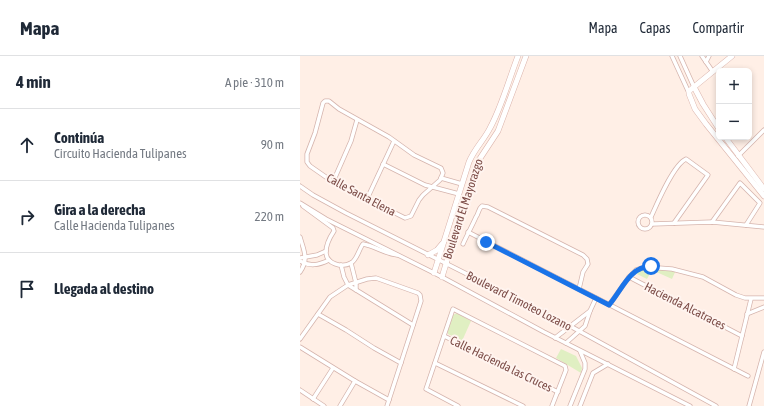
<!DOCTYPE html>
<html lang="es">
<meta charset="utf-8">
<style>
body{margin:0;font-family:"Asap Condensed",sans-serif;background:#f2f2f3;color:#1f2937}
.controls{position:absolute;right:12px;top:12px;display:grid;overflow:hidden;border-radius:6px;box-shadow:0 2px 6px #0003}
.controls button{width:36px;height:36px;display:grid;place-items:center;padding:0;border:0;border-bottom:1px solid #e0e1e3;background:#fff;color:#1f2937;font:20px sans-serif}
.stop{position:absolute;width:12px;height:12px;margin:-9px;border:3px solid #1a73e8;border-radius:50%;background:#fff}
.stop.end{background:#1a73e8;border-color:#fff;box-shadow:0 1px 4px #0008}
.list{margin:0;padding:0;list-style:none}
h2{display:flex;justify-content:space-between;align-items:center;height:52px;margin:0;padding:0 16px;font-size:17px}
h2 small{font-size:13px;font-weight:400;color:#747a83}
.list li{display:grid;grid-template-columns:26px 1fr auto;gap:12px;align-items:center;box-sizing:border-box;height:72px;padding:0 16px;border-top:1px solid #e0e1e3}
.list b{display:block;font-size:15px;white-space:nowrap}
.list p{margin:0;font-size:13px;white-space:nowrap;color:#747a83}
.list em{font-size:13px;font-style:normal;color:#747a83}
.icon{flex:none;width:22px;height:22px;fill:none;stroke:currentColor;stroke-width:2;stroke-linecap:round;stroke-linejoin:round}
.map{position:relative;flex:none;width:464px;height:350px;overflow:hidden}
header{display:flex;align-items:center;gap:24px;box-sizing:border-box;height:56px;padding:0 20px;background:#fff;border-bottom:1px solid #e0e1e3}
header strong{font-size:19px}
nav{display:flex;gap:22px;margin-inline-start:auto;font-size:14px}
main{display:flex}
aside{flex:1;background:#fff}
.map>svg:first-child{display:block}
.green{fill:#e0efc2}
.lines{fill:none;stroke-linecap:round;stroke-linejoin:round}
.street-casing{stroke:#d5b4ad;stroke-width:5}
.secondary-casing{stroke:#dbb4ac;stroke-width:6}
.street{stroke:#fff;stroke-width:3.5}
.secondary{stroke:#fff;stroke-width:5}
.route{stroke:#1a73e8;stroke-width:5}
.labels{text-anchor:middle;stroke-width:4;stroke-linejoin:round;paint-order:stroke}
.street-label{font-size:12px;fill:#7c4c47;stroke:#fff4ef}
</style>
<header>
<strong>Mapa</strong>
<nav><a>Mapa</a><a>Capas</a><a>Compartir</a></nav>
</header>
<main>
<aside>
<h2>4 min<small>A pie · 310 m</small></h2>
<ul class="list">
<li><svg class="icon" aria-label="ahead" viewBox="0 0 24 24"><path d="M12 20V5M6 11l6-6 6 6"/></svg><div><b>Continúa</b><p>Circuito Hacienda Tulipanes</p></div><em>90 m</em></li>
<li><svg class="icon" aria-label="right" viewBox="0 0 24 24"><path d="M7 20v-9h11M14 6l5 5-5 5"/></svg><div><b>Gira a la derecha</b><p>Calle Hacienda Tulipanes</p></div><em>220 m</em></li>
<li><svg class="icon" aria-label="arrive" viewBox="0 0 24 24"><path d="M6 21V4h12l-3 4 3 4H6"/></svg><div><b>Llegada al destino</b></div></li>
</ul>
</aside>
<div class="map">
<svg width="464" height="350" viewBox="0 0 464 350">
<rect width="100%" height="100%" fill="#ffefe6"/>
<g class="green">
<path d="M 343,212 L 376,214 L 372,223 L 352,214 L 347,223 L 337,218 L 337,216 Z"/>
<path d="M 157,257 L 171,265 L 162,285 L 148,278 L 147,274 L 153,259 Z"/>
<path d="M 261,293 L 276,300 L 282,312 L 281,317 L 256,302 Z"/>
</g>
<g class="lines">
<g class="street-casing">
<g id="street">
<path d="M 372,0 L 389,37"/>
<path d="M 380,0 L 394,31"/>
<path d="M 402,0 L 413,16"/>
<path d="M 406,6 L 409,0"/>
<path d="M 25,45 L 29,45 L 39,53 L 89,81 L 114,99 L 141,112 L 143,117 L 140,124 L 123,139 L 119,144 L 111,160 L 105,162 L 33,126 L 10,110 L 7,106 L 7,98 L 15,77 L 23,47 Z"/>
<path d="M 438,100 L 464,74"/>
<path d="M 83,108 L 125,129 L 159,138"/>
<path d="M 141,122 L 162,128"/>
<path d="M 33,126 L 51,85 L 57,64"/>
<path d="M 0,130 L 13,139 L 46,157 L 270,270 L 416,350"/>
<path d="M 67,143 L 94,85"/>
<path d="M 0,147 L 26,163 L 142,221 L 244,276 L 390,350"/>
<path d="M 3,150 L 33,172 L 34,175 C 30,181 26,189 26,196 C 26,208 42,212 51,207 C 57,204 59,193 63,188 C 75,190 85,198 97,199"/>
<circle cx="345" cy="166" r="7"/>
<path d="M 351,161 C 357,148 373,109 386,103 L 408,119 L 374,167"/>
<path d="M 412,166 L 440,127 L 460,147 L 446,169"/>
<path d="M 353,168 L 412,166 L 464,171"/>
<path d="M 168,176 L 448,320"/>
<path d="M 0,181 C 4,195 9,203 0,216"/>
<path d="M 163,188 C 167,179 172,170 176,161 C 179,157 178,153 182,150 L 188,151 L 283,199 L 287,203 L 288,208 L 283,216 L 279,233"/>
<path d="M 0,202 L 17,199 L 26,195"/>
<path d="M 0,205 C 10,211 19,209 29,204"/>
<path d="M 51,207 L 56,227 L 56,234"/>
<path d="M 41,209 L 44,221 L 48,229 L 113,269"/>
<path d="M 329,221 L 442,280"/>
<path d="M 309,249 L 329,221 L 336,214 L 346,211 L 372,213 L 403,221 L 436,239 L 445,242 L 464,242"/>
<path d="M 18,258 L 46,274 L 74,292 L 101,307"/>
<path d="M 447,258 L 464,251"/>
<path d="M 144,280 L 258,336"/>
<path d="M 255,282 L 290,255"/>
<path d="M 0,283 L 30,241 L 48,229 L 67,223 L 76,222 L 118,237 L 120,239 L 121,245 L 87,350"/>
<path d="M 266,287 L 285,270 L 290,255 L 296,242"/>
<path d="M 0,291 L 55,325 L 89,344"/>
<path d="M 135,307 L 223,350"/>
<path d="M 434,313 L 451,243"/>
<path d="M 0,334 L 24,350"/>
<path d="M 13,343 L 33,312"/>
<path d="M 40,350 L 55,325"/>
<path d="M 158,350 L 126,333 L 153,253 L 265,310 L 266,314 L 252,350"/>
<path d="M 270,350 L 285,313 L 285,307 L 280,295"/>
<path d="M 280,350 L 293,317 L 308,308"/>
<path d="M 449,350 L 464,296"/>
</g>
</g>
<g class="secondary-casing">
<g id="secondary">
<path d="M 432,0 L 389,35 L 389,38 L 395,53 L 406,68 L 464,140"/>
<path d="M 394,31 L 403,48 L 419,73"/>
<path d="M 425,81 L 464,133"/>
<path d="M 128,199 L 137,194 L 142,188"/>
<path d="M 134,217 L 169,106 C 175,92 184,84 190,72 C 202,50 209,23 218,0"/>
<path d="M 142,221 L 177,107 L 198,75 L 226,0"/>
</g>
</g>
<use href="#street" class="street"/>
<use href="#secondary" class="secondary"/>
</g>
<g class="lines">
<path class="route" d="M 186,186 L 309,249 C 322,234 329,211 351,210"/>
</g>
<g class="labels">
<g class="street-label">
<text transform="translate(61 139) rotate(28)" y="4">Calle Santa Elena</text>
<text transform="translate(163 153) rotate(-72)" y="4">Boulevard El Mayorazgo</text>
<text transform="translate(219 245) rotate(27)" y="4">Boulevard Timoteo Lozano</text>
<text transform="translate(385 250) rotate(27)" y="4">Hacienda Alcatraces</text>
<text transform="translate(201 308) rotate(26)" y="4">Calle Hacienda las Cruces</text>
</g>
</g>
</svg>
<div class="controls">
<button>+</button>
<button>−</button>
</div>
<div class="stop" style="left:351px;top:210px"></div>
<div class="stop end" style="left:186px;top:186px"></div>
</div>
</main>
